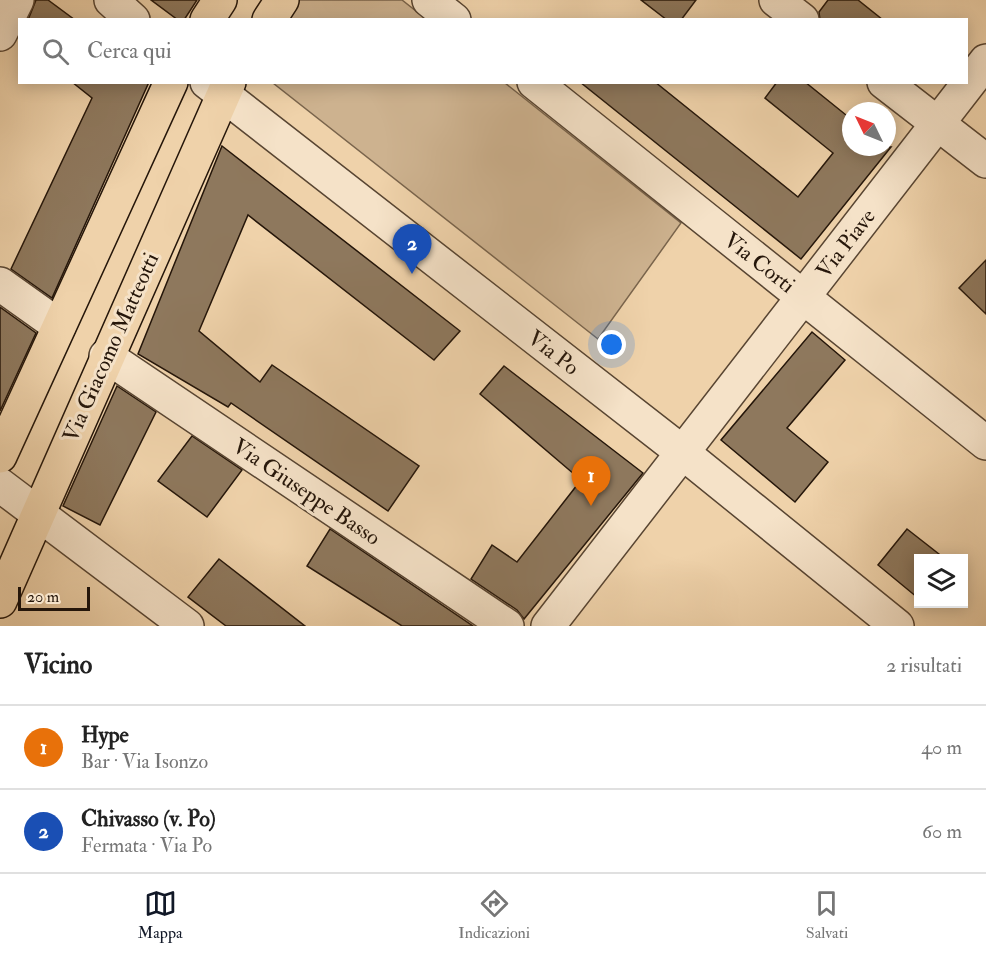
<!DOCTYPE html>
<html lang="it">
<meta charset="utf-8">
<style>
body{margin:0;font-family:"IM FELL Double Pica",serif;background:#f2f2f2;color:#222}
.controls{position:absolute;right:18px;bottom:18px;display:grid;overflow:hidden;border-radius:0px;box-shadow:0 3px 15px #0003}
.controls button{width:54px;height:54px;display:grid;place-items:center;padding:0;border:0;border-bottom:2px solid #e0e0e0;background:#fff;color:#222;font:30px sans-serif}
.compass{position:absolute;left:842px;top:102px;width:54px;height:54px;border-radius:50%;background:#fff;box-shadow:0 3px 15px #0003;rotate:313deg}
.scale{position:absolute;left:18px;bottom:15px;width:72px;box-sizing:border-box;padding-left:6px;border:3px solid #25160a;border-top:0;font-size:16px;line-height:21px;white-space:nowrap;color:#25160a;-webkit-text-stroke:4px #f5e2c8;paint-order:stroke}
.you{position:absolute;left:612px;top:345px;width:21px;height:21px;margin:-15px;border:4px solid #fff;border-radius:50%;background:#1a73e8;box-shadow:0 0 0 9px #1a73e833}
.badge{display:grid;place-items:center;width:39px;height:39px;border-radius:50%;background:#111827;color:#fff;font-size:20px;font-weight:700}
.pin{position:absolute;translate:-50% -50px;filter:drop-shadow(0 2px 3px #0008)}
.pin::after{content:'';position:absolute;top:32px;width:21px;height:18px;background:inherit;clip-path:polygon(0 0,100% 0,50% 100%)}
.list{margin:0;padding:0;list-style:none}
h2{display:flex;justify-content:space-between;align-items:center;height:78px;margin:0;padding:0 24px;font-size:26px}
h2 small{font-size:20px;font-weight:400;color:#767676}
.list li{display:grid;grid-template-columns:39px 1fr auto;gap:18px;align-items:center;box-sizing:border-box;height:84px;padding:0 24px;border-top:2px solid #e0e0e0}
.list b{display:block;font-size:22px;white-space:nowrap}
.list p{margin:0;font-size:20px;white-space:nowrap;color:#767676}
.list em{font-size:20px;font-style:normal;color:#767676}
.icon{flex:none;width:33px;height:33px;fill:none;stroke:currentColor;stroke-width:2;stroke-linecap:round;stroke-linejoin:round}
.map{position:relative;flex:none;width:986px;height:626px;overflow:hidden}
.search{position:absolute;background:#fff;box-shadow:0 3px 15px #0003;left:18px;right:18px;top:18px;height:66px;display:flex;align-items:center;gap:15px;box-sizing:border-box;padding:0 21px;border-radius:0px;color:#767676;font-size:22px}
.sheet{height:246px;background:#fff}
nav{display:flex;justify-content:space-around;align-items:center;box-sizing:border-box;height:84px;border-top:2px solid #e0e0e0;background:#fff;font-size:16px;color:#767676}
nav a{display:grid;justify-items:center;gap:3px}
nav .on{color:#111827}
.map>svg:first-child{display:block}
.green{fill:#cdb28f;stroke:#79644c;stroke-width:1.5}
.building{fill:#8e785d;stroke:#25160a;stroke-width:1.5}
.lines{fill:none;stroke-linecap:round;stroke-linejoin:round}
.minor-casing{stroke:#584532;stroke-width:36}
.major-casing{stroke:#25160a;stroke-width:36}
.minor{stroke:#f5e2c8;stroke-width:33}
.major{stroke:#efd2aa;stroke-width:33}
.labels{text-anchor:middle;stroke-width:6;stroke-linejoin:round;paint-order:stroke}
.street-label{font-size:22px;fill:#25160a;stroke:#f5e2c8}
</style>
<div class="map">
<svg width="986" height="626" viewBox="0 0 986 626">
<rect width="100%" height="100%" fill="#efd2aa"/>
<filter id="stains"><feTurbulence type="fractalNoise" baseFrequency=".00333" numOctaves="4"/><feColorMatrix values="0 0 0 0 .2 0 0 0 0 .09 0 0 0 0 .02 0 0 0 .5 -.17"/></filter>
<radialGradient id="worn" r=".72"><stop offset=".6" stop-color="#630" stop-opacity="0"/><stop offset="1" stop-color="#630" stop-opacity=".3"/></radialGradient>
<g class="green">
<path d="M 287,0 L 402,0 L 426,19 L 275,20 Z"/>
<path d="M 273,83 L 505,83 L 681,223 L 598,339 Z"/>
</g>
<g class="building">
<path d="M 36,0 L 48,0 L 75,20 L 28,20 Z"/>
<path d="M 151,0 L 197,0 L 184,20 L 178,20 Z"/>
<path d="M 641,0 L 696,0 L 681,20 L 667,20 Z"/>
<path d="M 828,0 L 858,0 L 883,20 L 820,20 L 819,12 Z"/>
<path d="M 72,82 L 149,82 L 52,298 L 11,269 L 92,98 Z"/>
<path d="M 580,82 L 655,82 L 798,197 L 833,153 L 765,98 L 777,82 L 805,82 L 851,119 L 851,147 L 891,147 L 801,259 Z"/>
<path d="M 222,146 L 460,331 L 434,360 L 248,215 L 199,331 L 260,382 L 272,365 L 419,466 L 388,511 L 231,403 L 228,407 L 138,354 Z"/>
<path d="M 986,260 L 986,314 L 959,288 Z"/>
<path d="M 0,307 L 36,333 L 0,411 Z"/>
<path d="M 812,332 L 845,360 L 787,428 L 828,462 L 795,502 L 721,440 Z"/>
<path d="M 504,366 L 643,473 L 524,619 L 517,610 L 471,579 L 492,545 L 517,562 L 581,480 L 480,394 Z"/>
<path d="M 117,386 L 156,412 L 100,525 L 63,506 Z"/>
<path d="M 192,436 L 242,470 L 207,517 L 158,481 Z"/>
<path d="M 330,529 L 473,626 L 402,626 L 307,566 Z"/>
<path d="M 907,529 L 944,558 L 918,558 L 918,598 L 878,565 Z"/>
<path d="M 219,559 L 305,626 L 226,626 L 188,597 Z"/>
</g>
<g class="lines">
<g class="minor-casing">
<g id="minor">
<path d="M 111,0 L 133,20"/>
<path d="M 429,0 L 454,20"/>
<path d="M 776,0 L 802,20"/>
<path d="M 0,34 L 17,0"/>
<path d="M 207,82 L 682,452 L 897,626"/>
<path d="M 534,82 L 986,443"/>
<path d="M 884,82 L 986,161"/>
<path d="M 0,284 L 59,326"/>
<path d="M 106,356 L 507,626"/>
<path d="M 0,485 L 187,626"/>
<path d="M 548,626 L 986,61"/>
</g>
</g>
<g class="major-casing">
<g id="major">
<path d="M 207,20 L 220,0"/>
<path d="M 269,20 L 282,0"/>
<path d="M 0,456 L 171,82"/>
<path d="M 0,601 L 229,82"/>
</g>
</g>
<use href="#minor" class="minor"/>
<use href="#major" class="major"/>
</g>
<g class="labels">
<g class="street-label">
<text transform="translate(845 243) rotate(-52)" y="8">Via Piave</text>
<text transform="translate(760 262) rotate(38)" y="8">Via Corti</text>
<text transform="translate(110 347) rotate(-66)" y="8">Via Giacomo Matteotti</text>
<text transform="translate(554 352) rotate(38)" y="8">Via Po</text>
<text transform="translate(307 491) rotate(34)" y="8">Via Giuseppe Basso</text>
</g>
</g>
<rect width="100%" height="100%" filter="url(#stains)"/>
<rect width="100%" height="100%" fill="url(#worn)"/>
</svg>
<div class="controls">
<button><svg class="icon" aria-label="layers" viewBox="0 0 24 24"><path d="M12 4l9 5-9 5-9-5zM3 14l9 5 9-5"/></svg></button>
</div>
<svg class="compass" viewBox="-18 -18 36 36"><path d="M0-13l5 13h-10z" fill="#e53935"/><path d="M0 13l5-13h-10z" fill="#767676"/></svg>
<div class="scale">20 m</div>
<div class="you"></div>
<div class="pin badge" style="left:591px;top:506px;background:#e8710a">1</div>
<div class="pin badge" style="left:412px;top:274px;background:#1a4fb4">2</div>
<div class="search"><svg class="icon" aria-label="search" viewBox="0 0 24 24"><circle cx="10" cy="10" r="6"/><path d="M15 15l6 6"/></svg>Cerca qui</div>
</div>
<section class="sheet">
<h2>Vicino<small>2 risultati</small></h2>
<ul class="list">
<li><span class="badge" style="background:#e8710a">1</span><div><b>Hype</b><p>Bar · Via Isonzo</p></div><em>40 m</em></li>
<li><span class="badge" style="background:#1a4fb4">2</span><div><b>Chivasso (v. Po)</b><p>Fermata · Via Po</p></div><em>60 m</em></li>
</ul>
</section>
<nav>
<a class="on"><svg class="icon" aria-label="map" viewBox="0 0 24 24"><path d="M3 6l6-2 6 2 6-2v14l-6 2-6-2-6 2zM9 4v14M15 6v14"/></svg>Mappa</a>
<a><svg class="icon" aria-label="directions" viewBox="0 0 24 24"><path d="M12 3l9 9-9 9-9-9zM9 14v-3h6M13 9l2 2-2 2"/></svg>Indicazioni</a>
<a><svg class="icon" aria-label="saved" viewBox="0 0 24 24"><path d="M7 4h10v16l-5-4-5 4z"/></svg>Salvati</a>
</nav>
